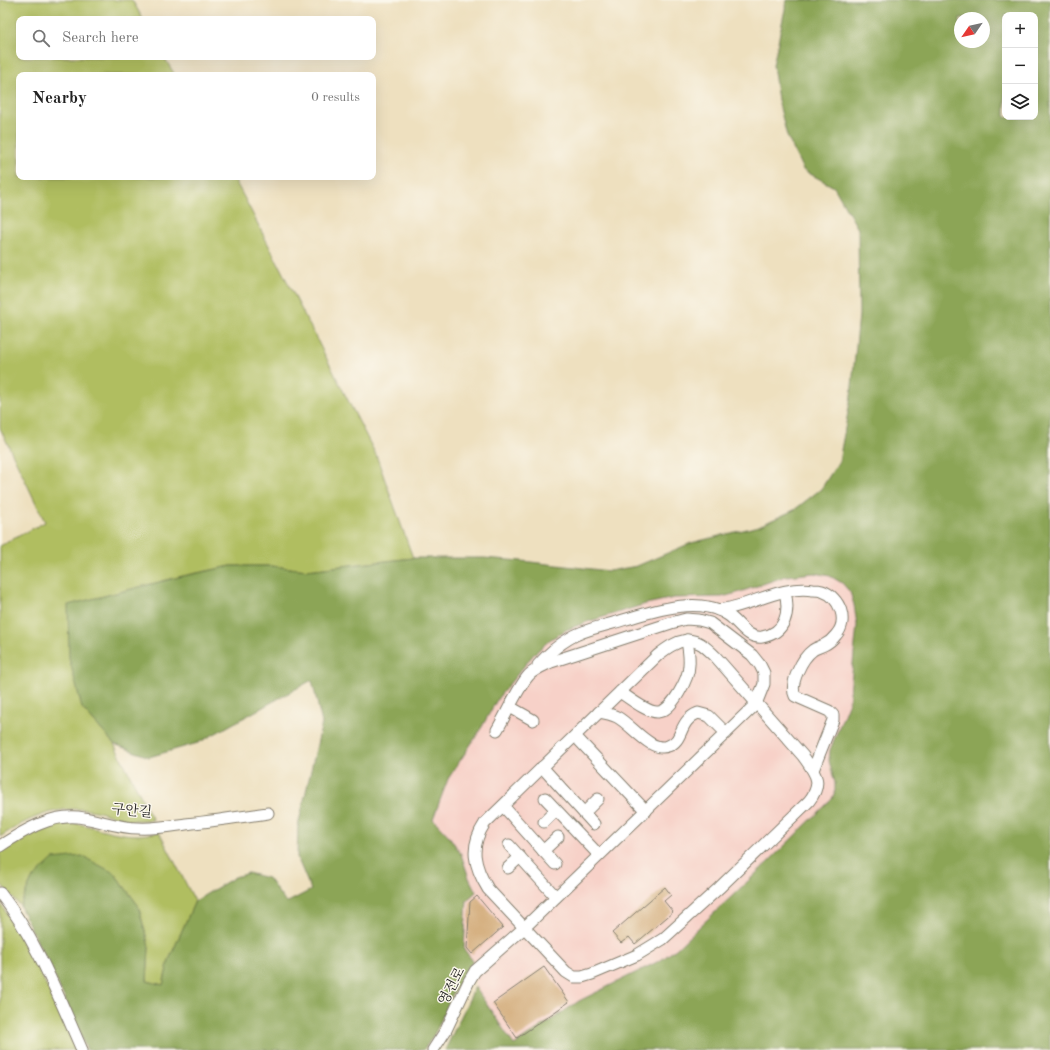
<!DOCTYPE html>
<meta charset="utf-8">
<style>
body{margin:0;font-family:"Old Standard TT","Noto Serif KR",serif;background:#f2f2f2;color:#222}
.controls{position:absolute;right:12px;top:12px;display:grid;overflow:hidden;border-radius:8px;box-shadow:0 4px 16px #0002}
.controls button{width:36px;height:36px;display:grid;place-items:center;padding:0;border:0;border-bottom:1px solid #e0e0e0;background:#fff;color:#222;font:20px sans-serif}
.compass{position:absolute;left:954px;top:12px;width:36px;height:36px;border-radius:50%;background:#fff;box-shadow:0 4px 16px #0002;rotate:236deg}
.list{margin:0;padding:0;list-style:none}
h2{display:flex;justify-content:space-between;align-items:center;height:52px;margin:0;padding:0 16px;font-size:17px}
h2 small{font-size:13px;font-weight:400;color:#767676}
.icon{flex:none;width:22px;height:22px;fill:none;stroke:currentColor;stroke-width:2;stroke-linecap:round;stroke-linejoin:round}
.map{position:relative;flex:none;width:1050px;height:1050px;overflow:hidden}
.search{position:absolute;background:#fff;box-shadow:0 4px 16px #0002;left:16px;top:16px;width:360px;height:44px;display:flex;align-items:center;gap:10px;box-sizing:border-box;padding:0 14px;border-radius:8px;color:#767676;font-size:15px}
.panel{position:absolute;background:#fff;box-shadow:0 4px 16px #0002;left:16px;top:72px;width:360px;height:108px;border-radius:8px}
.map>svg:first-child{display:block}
.built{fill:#f7d1c8}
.green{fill:#b0be61;stroke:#666d3e}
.forest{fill:#8ca557;stroke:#54603a;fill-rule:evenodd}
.building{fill:#d6b182}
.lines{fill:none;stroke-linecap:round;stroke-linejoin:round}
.lane-casing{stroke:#857e6e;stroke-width:13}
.lane{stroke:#fff;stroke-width:11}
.labels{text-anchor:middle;stroke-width:3;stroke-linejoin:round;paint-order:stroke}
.street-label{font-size:14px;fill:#1c1c1c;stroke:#fbf7ec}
</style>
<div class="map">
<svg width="1050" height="1050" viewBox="0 0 1050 1050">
<rect width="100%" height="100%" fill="#fbf7ec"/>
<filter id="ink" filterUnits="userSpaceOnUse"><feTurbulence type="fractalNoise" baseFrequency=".025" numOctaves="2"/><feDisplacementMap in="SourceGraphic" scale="8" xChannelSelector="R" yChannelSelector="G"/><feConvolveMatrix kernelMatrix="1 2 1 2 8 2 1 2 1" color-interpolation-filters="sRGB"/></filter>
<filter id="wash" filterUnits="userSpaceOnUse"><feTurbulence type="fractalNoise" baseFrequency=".012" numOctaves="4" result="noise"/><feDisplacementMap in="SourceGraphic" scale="16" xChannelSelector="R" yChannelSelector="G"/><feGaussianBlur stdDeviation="0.9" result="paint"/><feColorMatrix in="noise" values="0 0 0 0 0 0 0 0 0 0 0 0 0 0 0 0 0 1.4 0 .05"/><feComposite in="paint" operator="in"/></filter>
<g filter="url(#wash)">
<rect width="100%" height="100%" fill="#eee0bf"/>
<path class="built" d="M 814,573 L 830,576 L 842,583 L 850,592 L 854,605 L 857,625 L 849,702 L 830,750 L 830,769 L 835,783 L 835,791 L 832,799 L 767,863 L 676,949 L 661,960 L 579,1001 L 514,1045 L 475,987 L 473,961 L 464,949 L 467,900 L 475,892 L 469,878 L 461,854 L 433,820 L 448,779 L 479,732 L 498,698 L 534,654 L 551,639 L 566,630 L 587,622 L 646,604 L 674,598 L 723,597 L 737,593 L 786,576 Z"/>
<g class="green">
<path d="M 0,0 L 132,0 L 143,19 L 19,19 L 19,57 L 164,57 L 175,75 L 19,75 L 19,177 L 233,177 L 245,199 L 376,455 L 413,558 L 307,570 L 271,566 L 231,566 L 183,576 L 69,605 L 82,708 L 114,744 L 153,820 C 144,820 134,821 125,820 C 115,818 106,813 95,811 C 60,804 29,817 0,837 L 0,546 L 45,522 L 0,428 Z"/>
<path d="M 66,822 C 101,826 122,841 159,832 L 195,901 L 169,960 L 163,985 L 147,981 L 149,947 L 138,905 L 114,873 L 32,879 L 20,906 L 0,883 L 0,851 L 39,828 Z"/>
<path d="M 0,903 C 31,949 53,999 76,1050 L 0,1050 Z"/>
</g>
<path class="forest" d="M 787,0 L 1050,0 L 1050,1050 L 445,1050 L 475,987 L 514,1045 L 579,1001 L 661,960 L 676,949 L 767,863 L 832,799 L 835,791 L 835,783 L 829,761 L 830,750 L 849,702 L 857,625 L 854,605 L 850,592 L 842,583 L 830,576 L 814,573 L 786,576 L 737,593 L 722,597 L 674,598 L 646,604 L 587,622 L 566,630 L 551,639 L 534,654 L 498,698 L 479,732 L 448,779 L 433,819 L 449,836 L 461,854 L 469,878 L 476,892 L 467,900 L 464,949 L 473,961 C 467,970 461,978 456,987 C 445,1008 439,1032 423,1050 L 87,1050 L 64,997 L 20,906 L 32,879 L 53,859 L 82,856 L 114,873 L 138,905 L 149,947 L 147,981 L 163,985 L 169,960 L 195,901 L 235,877 L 248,873 L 268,878 L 286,903 L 311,890 L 297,857 L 298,826 L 322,723 L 312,680 L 198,743 L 149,757 L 114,744 L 82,708 L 69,658 L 68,605 L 183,576 L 231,566 L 271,566 L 307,570 L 413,558 L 484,558 L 522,561 L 609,571 L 637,566 L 691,543 L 759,526 L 794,510 L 821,489 L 839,461 L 851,396 L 859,315 L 858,229 L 834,187 L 803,170 L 787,136 L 778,100 L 773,65 ZM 1005,15 L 1035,15 L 1035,117 L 1005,117 ZM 960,18 L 984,18 L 984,42 L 960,42 Z"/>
<g id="blocks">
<g class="building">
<path d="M 665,887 L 671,895 L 664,901 L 673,912 L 635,944 L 629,937 L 621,943 L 612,933 Z"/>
<path d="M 477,896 L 503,927 L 472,954 L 467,948 L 470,902 Z"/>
<path d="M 544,967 L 569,1002 L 517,1038 L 493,1003 Z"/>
</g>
</g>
</g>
<g filter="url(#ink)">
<use href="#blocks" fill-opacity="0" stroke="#857e6e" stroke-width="1"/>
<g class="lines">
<g class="lane-casing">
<g id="lane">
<path d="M 718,610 C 750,607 780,585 813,590 C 816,590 819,590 822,591 C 840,597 849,621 836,635 C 833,639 828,643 824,645 C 820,647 816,648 813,650 C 802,658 789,684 795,696 L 829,711 L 833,715 L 833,720 L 813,770"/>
<path d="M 687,640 C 701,641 705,647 715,656 L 803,756 C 815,773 824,782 809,801 L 719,888 L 663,939 L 637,955 L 592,974 L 582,977 L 574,977 L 566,972 L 488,889 C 474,866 469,847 485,823 L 658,655 C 667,648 675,642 687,640 Z"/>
<path d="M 538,665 C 547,655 558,645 570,638 C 583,630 599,627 613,623 C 640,615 680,601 708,607 C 715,608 722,611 728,615 C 739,622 747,639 762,637 C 786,633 790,612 785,592"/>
<path d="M 620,692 C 629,698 648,713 658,712 C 672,711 689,678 689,665 C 690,657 688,648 687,640"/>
<path d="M 510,707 L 533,720"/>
<path d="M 599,712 C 605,713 611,714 617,717 C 631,724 651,753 668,746 C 684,741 678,721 698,713 L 709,716 L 726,733"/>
<path d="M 575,736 L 646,811"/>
<path d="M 542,767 L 594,824"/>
<path d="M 545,798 L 599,855"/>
<path d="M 503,806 L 555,864"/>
<path d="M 584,813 L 598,799"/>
<path d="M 544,822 L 556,810"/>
<path d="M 509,845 L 556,897"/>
<path d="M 0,846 C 25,830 54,812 84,818 C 102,821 120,828 138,828 C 154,829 171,826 186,824 C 214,821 241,817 268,813"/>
<path d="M 543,851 L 558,837"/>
<path d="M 508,868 L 520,857"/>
<path d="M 0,893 C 37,940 58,996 82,1050"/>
<path d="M 433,1050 L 446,1030 L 469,981 L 475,971 L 524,928 L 756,704 L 764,684 L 764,673 L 760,665 L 752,655 L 710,623 L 699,620 L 686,619 L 671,623 L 551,662 C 543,666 535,669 529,675 C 518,687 506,715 497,730"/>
</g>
</g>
<use href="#lane" class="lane"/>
</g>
</g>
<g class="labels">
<g class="street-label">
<text transform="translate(132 810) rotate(5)" y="5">구안길</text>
<text transform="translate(451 986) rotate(-62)" y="5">영전로</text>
</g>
</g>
</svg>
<div class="controls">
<button>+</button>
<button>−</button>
<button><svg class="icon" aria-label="layers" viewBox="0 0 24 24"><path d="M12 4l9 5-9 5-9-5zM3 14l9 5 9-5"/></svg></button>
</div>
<svg class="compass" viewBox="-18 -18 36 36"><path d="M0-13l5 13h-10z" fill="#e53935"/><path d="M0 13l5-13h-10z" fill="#767676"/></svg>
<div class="search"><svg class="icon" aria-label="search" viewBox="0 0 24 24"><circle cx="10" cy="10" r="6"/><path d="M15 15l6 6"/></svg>Search here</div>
<section class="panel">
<h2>Nearby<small>0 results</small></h2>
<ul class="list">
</ul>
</section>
</div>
